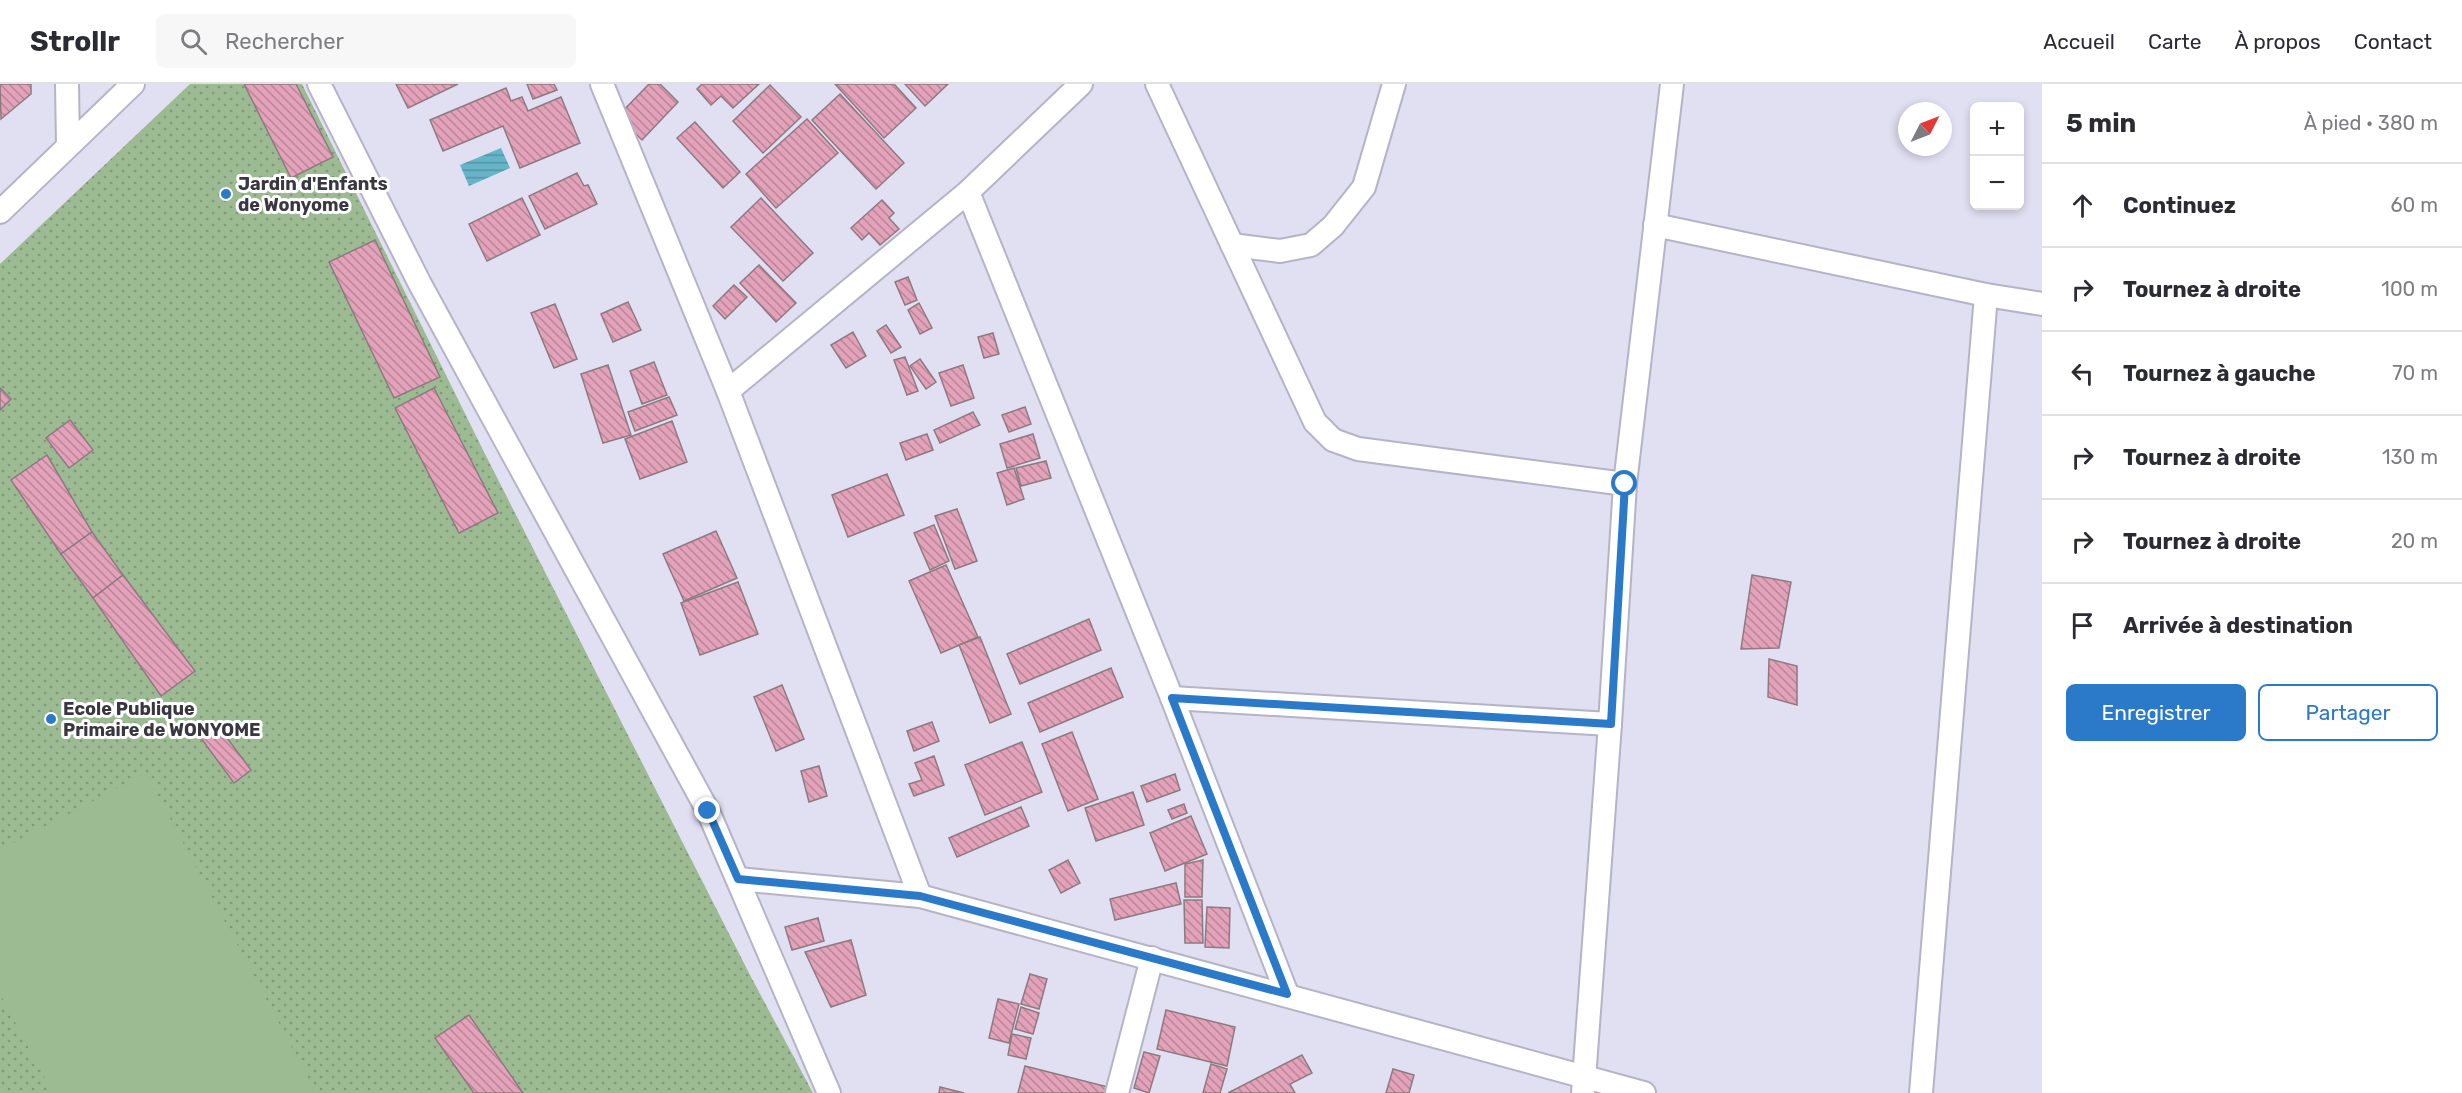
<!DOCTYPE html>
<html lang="fr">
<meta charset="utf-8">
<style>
body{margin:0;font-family:Rubik,sans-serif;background:#f7f7f7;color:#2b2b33}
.controls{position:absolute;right:18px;top:18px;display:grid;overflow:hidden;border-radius:9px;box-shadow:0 3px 9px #0003}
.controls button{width:54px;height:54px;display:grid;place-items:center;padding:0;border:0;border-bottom:2px solid #e1e1e2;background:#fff;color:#2b2b33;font:30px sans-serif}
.compass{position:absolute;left:1898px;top:18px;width:54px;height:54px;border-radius:50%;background:#fff;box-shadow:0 3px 9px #0003;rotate:48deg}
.stop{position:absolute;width:18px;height:18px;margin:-14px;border:4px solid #2b79c9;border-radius:50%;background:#fff}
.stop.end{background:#2b79c9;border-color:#fff;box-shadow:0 2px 6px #0008}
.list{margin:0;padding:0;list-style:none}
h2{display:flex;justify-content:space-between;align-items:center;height:78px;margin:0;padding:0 24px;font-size:26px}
h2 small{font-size:20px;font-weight:400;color:#7c7c81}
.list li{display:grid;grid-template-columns:39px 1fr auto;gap:18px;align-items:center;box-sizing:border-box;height:84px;padding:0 24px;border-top:2px solid #e1e1e2}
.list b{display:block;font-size:22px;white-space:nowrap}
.list em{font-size:20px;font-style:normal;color:#7c7c81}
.actions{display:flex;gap:12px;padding:18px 24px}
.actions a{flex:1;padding:14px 0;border:2px solid #2b79c9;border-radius:9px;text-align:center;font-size:21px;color:#2b79c9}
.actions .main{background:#2b79c9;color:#fff}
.icon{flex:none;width:33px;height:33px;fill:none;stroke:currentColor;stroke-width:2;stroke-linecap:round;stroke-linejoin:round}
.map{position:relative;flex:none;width:2042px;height:1009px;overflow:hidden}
header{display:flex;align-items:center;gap:36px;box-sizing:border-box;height:84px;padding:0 30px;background:#fff;border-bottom:2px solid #e1e1e2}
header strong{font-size:28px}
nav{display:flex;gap:33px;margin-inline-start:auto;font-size:21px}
.search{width:420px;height:54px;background:#f7f7f7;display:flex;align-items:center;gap:15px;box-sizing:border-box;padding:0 21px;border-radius:9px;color:#7c7c81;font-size:22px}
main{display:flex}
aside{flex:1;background:#fff}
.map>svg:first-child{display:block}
.grass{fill:url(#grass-dots)}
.pitch{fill:#9cbb92}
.water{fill:url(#water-rules)}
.building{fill:url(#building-back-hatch);stroke:#8d7a80;stroke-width:1.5}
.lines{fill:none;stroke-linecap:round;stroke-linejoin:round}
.minor-casing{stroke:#b5b3c6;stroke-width:26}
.minor{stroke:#fff;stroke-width:22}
.route{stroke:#2b79c9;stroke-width:8}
.poi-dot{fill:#2b79c9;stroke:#fff;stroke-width:2}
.labels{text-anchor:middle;stroke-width:6;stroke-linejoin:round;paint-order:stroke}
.poi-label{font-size:18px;font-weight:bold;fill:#393840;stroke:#fff;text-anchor:start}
</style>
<header>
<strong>Strollr</strong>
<div class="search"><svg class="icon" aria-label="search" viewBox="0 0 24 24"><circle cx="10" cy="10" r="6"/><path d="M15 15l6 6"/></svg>Rechercher</div>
<nav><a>Accueil</a><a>Carte</a><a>À propos</a><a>Contact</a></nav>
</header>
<main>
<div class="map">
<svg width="2042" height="1009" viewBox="0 0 2042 1009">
<defs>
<pattern id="grass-dots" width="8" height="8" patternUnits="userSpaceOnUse" patternTransform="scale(1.5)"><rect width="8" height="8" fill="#9cbb92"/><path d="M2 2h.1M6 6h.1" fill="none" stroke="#809979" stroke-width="1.8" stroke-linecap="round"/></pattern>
<pattern id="water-rules" width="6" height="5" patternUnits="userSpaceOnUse" patternTransform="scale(1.5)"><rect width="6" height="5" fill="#66b4c7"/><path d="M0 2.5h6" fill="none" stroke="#5593a3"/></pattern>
<pattern id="building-back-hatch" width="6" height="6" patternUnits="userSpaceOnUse" patternTransform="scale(1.5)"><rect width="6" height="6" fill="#e3a2b9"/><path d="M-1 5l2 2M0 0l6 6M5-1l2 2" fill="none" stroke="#b98598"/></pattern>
</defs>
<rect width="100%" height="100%" fill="#e1dff2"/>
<path class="grass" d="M 190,0 L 302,0 L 484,368 L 751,893 L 813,1009 L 0,1009 L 0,180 Z"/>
<path class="pitch" d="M 146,689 L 316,1009 L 53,1009 L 0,910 L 0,766 Z"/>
<path class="water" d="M 501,64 L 510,84 L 469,102 L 460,81 Z"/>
<g class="building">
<path d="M 0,0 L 31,0 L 31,10 L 1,35 Z"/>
<path d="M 244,0 L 296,0 L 333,73 L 291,94 Z"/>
<path d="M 396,0 L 458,0 L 408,24 Z"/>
<path d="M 527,0 L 554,0 L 557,6 L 533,15 Z"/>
<path d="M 649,0 L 660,0 L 678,18 L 642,56 L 618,32 Z"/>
<path d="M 702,0 L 759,0 L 733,24 L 721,12 L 711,21 L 697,5 Z"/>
<path d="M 835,0 L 894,0 L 916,24 L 884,54 Z"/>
<path d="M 905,0 L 948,0 L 925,22 Z"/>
<path d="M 770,1 L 801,33 L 763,69 L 733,37 Z"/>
<path d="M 506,4 L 511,17 L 522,13 L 528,27 L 561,13 L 580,59 L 520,84 L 503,42 L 443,67 L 430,36 Z"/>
<path d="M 840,10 L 904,79 L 876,105 L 812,36 Z"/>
<path d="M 807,35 L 838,69 L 776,124 L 746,90 Z"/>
<path d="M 695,38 L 740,88 L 723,104 L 677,54 Z"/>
<path d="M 577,89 L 584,102 L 588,101 L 597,120 L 545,145 L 529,112 Z"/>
<path d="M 522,114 L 540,151 L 487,177 L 469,140 Z"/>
<path d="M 761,114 L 813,169 L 783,197 L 731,143 Z"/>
<path d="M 882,116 L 894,129 L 889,134 L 899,145 L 880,161 L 869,149 L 862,156 L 851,144 Z"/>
<path d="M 375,156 L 440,293 L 394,314 L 329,178 Z"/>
<path d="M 759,181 L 796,219 L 776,238 L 740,199 Z"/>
<path d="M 908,193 L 917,216 L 905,221 L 895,198 Z"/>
<path d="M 734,201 L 747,213 L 725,235 L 713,222 Z"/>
<path d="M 628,218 L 641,246 L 613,258 L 601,230 Z"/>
<path d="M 919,219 L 932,244 L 920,250 L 908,226 Z"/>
<path d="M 555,220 L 577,275 L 554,284 L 531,229 Z"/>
<path d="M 886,241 L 901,263 L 891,269 L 877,247 Z"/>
<path d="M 853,248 L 866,272 L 846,284 L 831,261 Z"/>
<path d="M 993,249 L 999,270 L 984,274 L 978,253 Z"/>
<path d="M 905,273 L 918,307 L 907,311 L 894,276 Z"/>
<path d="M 920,275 L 936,298 L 926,305 L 910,282 Z"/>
<path d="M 654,278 L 667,311 L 642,320 L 630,287 Z"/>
<path d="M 608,281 L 631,351 L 603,359 L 581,290 Z"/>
<path d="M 963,281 L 974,314 L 951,322 L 939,289 Z"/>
<path d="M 0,304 L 11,315 L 0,326 Z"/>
<path d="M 434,304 L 498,429 L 459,449 L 395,324 Z"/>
<path d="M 669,313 L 677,331 L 635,347 L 628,328 Z"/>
<path d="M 1025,323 L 1031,340 L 1009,348 L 1002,331 Z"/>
<path d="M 973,328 L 980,341 L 940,359 L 934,346 Z"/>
<path d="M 70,336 L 93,366 L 69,384 L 46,354 Z"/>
<path d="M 672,337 L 687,378 L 640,395 L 625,355 Z"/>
<path d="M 927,350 L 933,366 L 906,376 L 900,359 Z"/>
<path d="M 1033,350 L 1040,374 L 1007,384 L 1000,360 Z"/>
<path d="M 47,371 L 92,448 L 61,470 L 11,396 Z"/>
<path d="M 1046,377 L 1051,394 L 1021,402 L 1016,384 Z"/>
<path d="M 1014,384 L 1024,415 L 1007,421 L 997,389 Z"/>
<path d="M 887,390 L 904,431 L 848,453 L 832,411 Z"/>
<path d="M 957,425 L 977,477 L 955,485 L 935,432 Z"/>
<path d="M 934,441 L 949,477 L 930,486 L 914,449 Z"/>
<path d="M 716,447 L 737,494 L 684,517 L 663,470 Z"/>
<path d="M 92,448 L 123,491 L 93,514 L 61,470 Z"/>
<path d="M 946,481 L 978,553 L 941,569 L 909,497 Z"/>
<path d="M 123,491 L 195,587 L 161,612 L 93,514 Z"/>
<path d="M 1752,491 L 1791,498 L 1779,564 L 1741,565 Z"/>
<path d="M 738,498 L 758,550 L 700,571 L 681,519 Z"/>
<path d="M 1089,535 L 1101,566 L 1020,600 L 1007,570 Z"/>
<path d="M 980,553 L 1011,630 L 990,639 L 959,561 Z"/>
<path d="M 1769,575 L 1797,582 L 1797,621 L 1768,613 Z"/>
<path d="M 1111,584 L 1123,613 L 1040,648 L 1028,619 Z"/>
<path d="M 782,601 L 804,655 L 776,667 L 754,613 Z"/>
<path d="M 215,638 L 251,686 L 234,699 L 198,650 Z"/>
<path d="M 932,638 L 939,657 L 914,667 L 907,647 Z"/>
<path d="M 1072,648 L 1098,715 L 1068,727 L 1042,660 Z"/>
<path d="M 1022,658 L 1042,708 L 985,731 L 965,681 Z"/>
<path d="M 934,672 L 944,701 L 914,712 L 909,700 L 922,696 L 915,679 Z"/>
<path d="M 819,682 L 827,712 L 809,718 L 801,687 Z"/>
<path d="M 1175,690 L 1180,706 L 1147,718 L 1141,702 Z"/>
<path d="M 1133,708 L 1144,741 L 1096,757 L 1085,724 Z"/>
<path d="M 1184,720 L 1187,729 L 1172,735 L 1168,726 Z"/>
<path d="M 1021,723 L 1029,742 L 957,773 L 949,754 Z"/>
<path d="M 1191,732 L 1207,770 L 1165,787 L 1150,749 Z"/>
<path d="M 1068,776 L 1080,799 L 1061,809 L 1049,786 Z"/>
<path d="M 1203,776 L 1202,813 L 1185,813 L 1185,780 Z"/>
<path d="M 1176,799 L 1181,820 L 1115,836 L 1110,815 Z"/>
<path d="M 1184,816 L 1202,816 L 1203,859 L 1185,859 Z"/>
<path d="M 1207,823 L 1230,824 L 1229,864 L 1205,863 Z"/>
<path d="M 818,834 L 824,857 L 792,866 L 785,843 Z"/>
<path d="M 851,856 L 866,911 L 831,923 L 805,868 Z"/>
<path d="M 1030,890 L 1047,895 L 1039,925 L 1021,920 Z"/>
<path d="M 998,915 L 1019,920 L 1009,959 L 989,954 Z"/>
<path d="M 1021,923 L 1039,929 L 1033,950 L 1015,945 Z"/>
<path d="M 1166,926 L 1235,943 L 1227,982 L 1157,965 Z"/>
<path d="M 469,931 L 523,1009 L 474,1009 L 435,954 Z"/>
<path d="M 1012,950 L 1031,954 L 1026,975 L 1008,971 Z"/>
<path d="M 1144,968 L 1160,972 L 1149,1009 L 1134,1004 Z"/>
<path d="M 1302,971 L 1312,989 L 1290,1000 L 1295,1009 L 1228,1009 Z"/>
<path d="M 1211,980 L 1227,985 L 1220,1009 L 1203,1009 Z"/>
<path d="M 1025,982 L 1108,1003 L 1107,1009 L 1018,1009 Z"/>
<path d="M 1393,985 L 1414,991 L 1409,1009 L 1386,1009 Z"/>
<path d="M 940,1003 L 964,1009 L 939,1009 Z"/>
</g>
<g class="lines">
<g class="minor-casing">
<g id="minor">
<path d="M 67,0 L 68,62"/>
<path d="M 319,0 L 420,200 L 708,727 L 829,1009"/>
<path d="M 602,0 L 728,307 L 920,812"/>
<path d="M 1157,0 L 1315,338 L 1333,356 L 1358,365 L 1625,400"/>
<path d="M 968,108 L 1172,614 L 1287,910"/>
<path d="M 0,128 L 133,0"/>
<path d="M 1655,141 L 1986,211 L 2042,220"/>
<path d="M 1232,161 L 1280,167 L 1311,161 L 1333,142 L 1364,103 L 1394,0"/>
<path d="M 728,307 L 968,108 L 1081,0"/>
<path d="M 1172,614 L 1610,640"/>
<path d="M 738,795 L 920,812 L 1644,1009"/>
<path d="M 1117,1009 L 1152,874"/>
<path d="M 1583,1009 L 1610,640 L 1625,400 L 1672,0"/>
<path d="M 1921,1009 L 1986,211"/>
</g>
</g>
<use href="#minor" class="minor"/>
</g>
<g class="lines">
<path class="route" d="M 708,727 L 738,795 L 920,812 L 1287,910 L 1172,614 L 1611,640 L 1625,400"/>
</g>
<g class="poi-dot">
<circle cx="226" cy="110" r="6"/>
<circle cx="51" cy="635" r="6"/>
</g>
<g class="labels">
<g class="poi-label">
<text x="238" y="106">Jardin d'Enfants<tspan x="238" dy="21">de Wonyome</tspan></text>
<text x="63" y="631">Ecole Publique<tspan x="63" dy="21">Primaire de WONYOME</tspan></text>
</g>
</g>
</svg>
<div class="controls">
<button>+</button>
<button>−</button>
</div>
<svg class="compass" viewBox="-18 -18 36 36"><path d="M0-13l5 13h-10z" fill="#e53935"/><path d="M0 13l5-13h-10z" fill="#7c7c81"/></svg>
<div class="stop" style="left:1625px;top:400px"></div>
<div class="stop end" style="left:708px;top:727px"></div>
</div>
<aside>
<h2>5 min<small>À pied · 380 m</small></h2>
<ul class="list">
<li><svg class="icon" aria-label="ahead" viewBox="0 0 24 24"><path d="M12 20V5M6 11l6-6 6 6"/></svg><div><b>Continuez</b></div><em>60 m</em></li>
<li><svg class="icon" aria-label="right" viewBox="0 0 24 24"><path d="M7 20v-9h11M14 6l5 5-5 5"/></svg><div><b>Tournez à droite</b></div><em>100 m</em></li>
<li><svg class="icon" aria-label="left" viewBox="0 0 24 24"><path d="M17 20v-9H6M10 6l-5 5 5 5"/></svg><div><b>Tournez à gauche</b></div><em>70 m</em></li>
<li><svg class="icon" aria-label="right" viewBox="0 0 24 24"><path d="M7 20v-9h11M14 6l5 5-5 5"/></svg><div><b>Tournez à droite</b></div><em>130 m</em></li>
<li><svg class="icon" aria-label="right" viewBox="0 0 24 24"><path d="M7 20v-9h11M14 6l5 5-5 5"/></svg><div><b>Tournez à droite</b></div><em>20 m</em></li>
<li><svg class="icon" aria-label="arrive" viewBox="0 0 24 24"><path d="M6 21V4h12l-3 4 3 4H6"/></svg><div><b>Arrivée à destination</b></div></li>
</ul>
<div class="actions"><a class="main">Enregistrer</a><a>Partager</a></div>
</aside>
</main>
